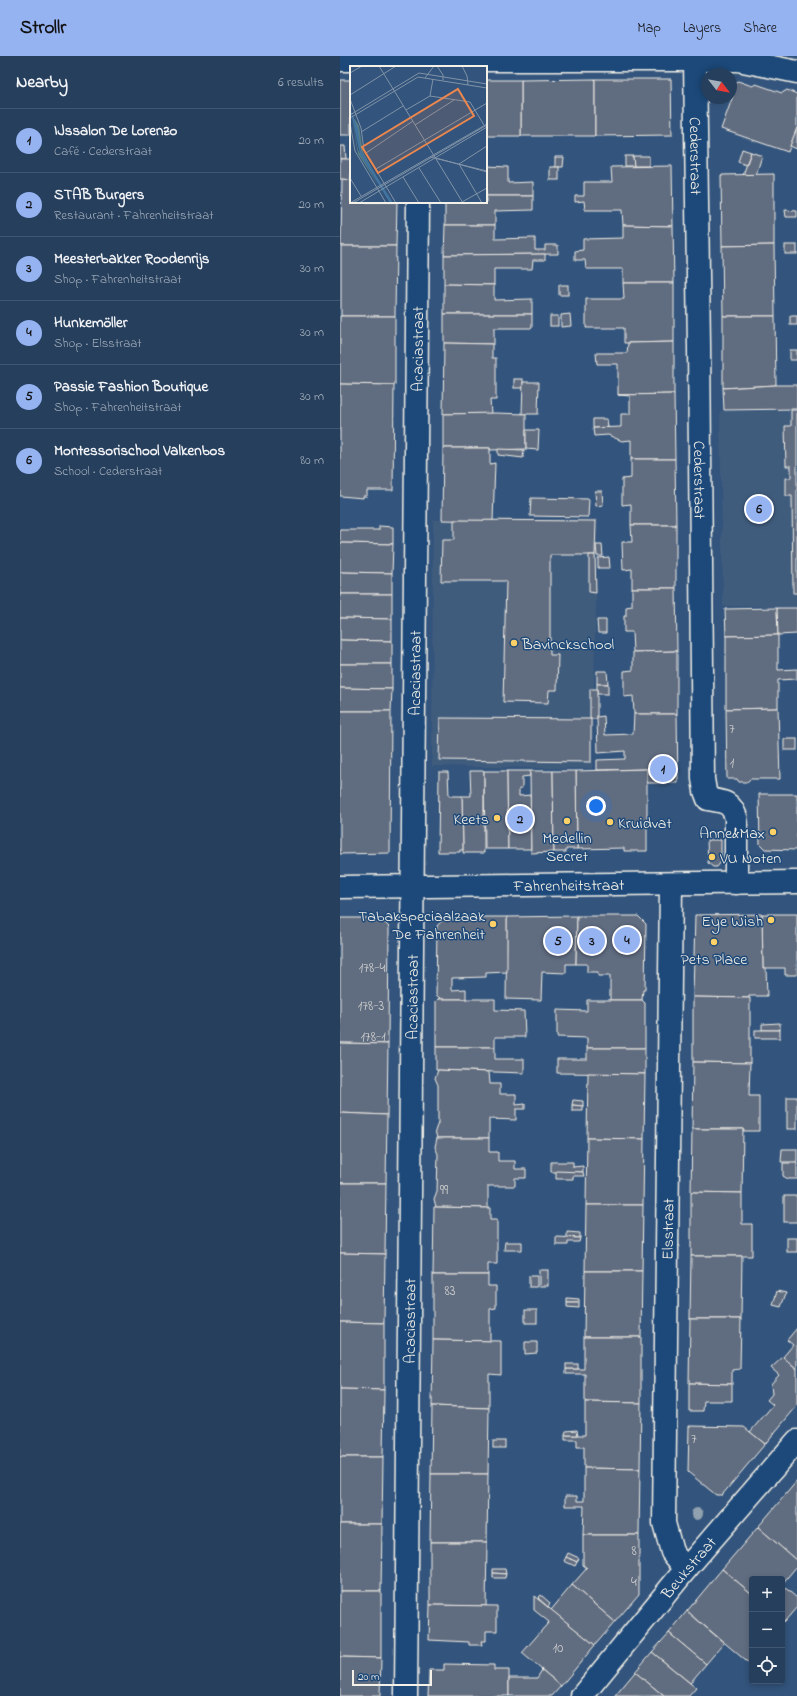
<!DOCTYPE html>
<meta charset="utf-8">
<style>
body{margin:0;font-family:"Indie Flower",sans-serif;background:#2e4663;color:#f1f3f6}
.controls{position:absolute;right:12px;bottom:12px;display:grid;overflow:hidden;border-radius:4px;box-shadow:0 2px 6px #0003}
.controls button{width:36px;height:36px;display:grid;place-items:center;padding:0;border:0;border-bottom:1px solid #425872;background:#263f5d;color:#f1f3f6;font:20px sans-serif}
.compass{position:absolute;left:361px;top:12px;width:36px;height:36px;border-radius:50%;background:#263f5d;box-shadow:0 2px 6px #0003;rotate:121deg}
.scale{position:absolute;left:12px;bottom:10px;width:80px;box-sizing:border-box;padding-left:4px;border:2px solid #f4f1e8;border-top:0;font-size:11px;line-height:14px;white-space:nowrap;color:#f4f1e8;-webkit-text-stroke:3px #1f4a7a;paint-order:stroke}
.you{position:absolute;left:256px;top:750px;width:14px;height:14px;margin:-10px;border:3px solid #fff;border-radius:50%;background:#1a73e8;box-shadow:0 0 0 6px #1a73e833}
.badge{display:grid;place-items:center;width:26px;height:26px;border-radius:50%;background:#95b2f1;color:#111;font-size:13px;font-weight:700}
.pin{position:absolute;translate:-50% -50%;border:2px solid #fff;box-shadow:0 1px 4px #0006}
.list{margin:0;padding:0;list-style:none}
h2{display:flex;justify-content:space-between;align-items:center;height:52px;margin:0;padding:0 16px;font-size:17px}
h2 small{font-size:13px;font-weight:400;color:#a4afbc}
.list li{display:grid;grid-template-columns:26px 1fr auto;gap:12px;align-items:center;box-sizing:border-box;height:64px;padding:0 16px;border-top:1px solid #425872}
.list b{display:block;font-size:15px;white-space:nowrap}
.list p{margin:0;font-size:13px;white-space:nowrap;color:#a4afbc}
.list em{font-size:13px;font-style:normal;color:#a4afbc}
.icon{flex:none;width:22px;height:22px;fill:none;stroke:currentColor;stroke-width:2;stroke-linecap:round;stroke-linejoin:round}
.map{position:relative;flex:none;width:457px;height:1640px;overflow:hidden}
header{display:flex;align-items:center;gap:24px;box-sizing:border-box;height:56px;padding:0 20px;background:#95b2f1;color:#111}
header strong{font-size:19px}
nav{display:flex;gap:22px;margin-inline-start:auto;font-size:14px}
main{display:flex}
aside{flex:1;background:#263f5d}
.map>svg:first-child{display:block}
.built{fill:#415b7d}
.building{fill:#616c80;stroke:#f4f1e8}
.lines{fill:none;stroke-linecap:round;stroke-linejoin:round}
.street-casing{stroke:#f4f1e8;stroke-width:25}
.street{stroke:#1f4a7a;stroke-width:22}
.tree{fill:#90a1af}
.poi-dot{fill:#ffd166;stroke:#1f4a7a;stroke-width:1.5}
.labels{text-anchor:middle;stroke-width:3;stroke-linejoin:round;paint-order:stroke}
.number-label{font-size:14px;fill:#cfd0ce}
.street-label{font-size:16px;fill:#f4f1e8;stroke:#1f4a7a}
.poi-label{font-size:16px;fill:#f4f1e8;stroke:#1f4a7a;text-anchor:end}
.inset-road{fill:none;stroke:#8093a7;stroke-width:1}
.view{fill:#ec874e;fill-opacity:0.15;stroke:#ec874e;stroke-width:2}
.inset-edge{fill:none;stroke:#f4f1e8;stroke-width:2}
</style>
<header>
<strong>Strollr</strong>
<nav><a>Map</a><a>Layers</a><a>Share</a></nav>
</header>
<main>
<aside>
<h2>Nearby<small>6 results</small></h2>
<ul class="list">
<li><span class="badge">1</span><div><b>IJssalon De Lorenzo</b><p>Café · Cederstraat</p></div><em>20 m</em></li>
<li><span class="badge">2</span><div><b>STAB Burgers</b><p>Restaurant · Fahrenheitstraat</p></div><em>20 m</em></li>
<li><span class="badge">3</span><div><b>Meesterbakker Roodenrijs</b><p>Shop · Fahrenheitstraat</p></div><em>30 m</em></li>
<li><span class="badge">4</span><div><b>Hunkemöller</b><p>Shop · Elsstraat</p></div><em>30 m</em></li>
<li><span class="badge">5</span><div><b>Passie Fashion Boutique</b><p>Shop · Fahrenheitstraat</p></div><em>30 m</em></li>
<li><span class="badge">6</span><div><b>Montessorischool Valkenbos</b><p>School · Cederstraat</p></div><em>80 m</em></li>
</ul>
</aside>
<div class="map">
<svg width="457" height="1640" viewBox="0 0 457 1640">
<rect width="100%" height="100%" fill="#33547c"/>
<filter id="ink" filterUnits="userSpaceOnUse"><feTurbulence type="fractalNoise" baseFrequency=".025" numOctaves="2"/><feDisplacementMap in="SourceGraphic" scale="8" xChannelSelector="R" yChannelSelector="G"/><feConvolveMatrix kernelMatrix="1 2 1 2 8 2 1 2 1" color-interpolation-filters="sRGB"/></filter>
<g filter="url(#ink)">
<g class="built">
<path d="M 380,355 L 457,355 L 457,551 L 383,550 Z"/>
<path d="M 258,463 L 252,713 L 92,710 L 93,464 Z"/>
</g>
<g class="building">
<path d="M 255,23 L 255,80 L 181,80 L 181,24 Z"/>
<path d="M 255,23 L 331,23 L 332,79 L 255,80 Z"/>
<rect x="0" y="24" width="11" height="55"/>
<rect x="146" y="24" width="35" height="56"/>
<path d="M 398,25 L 412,30 L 416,28 L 442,37 L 447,34 L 457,38 L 457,72 L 448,96 L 381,73 L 393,40 L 391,33 L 393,27 Z"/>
<path d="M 457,72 L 457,93 L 450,90 Z"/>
<path d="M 0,90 L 5,90 L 6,103 L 0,103 Z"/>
<path d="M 402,93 L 411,96 L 406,109 L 398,106 Z"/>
<path d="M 411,96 L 422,100 L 416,119 L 403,119 Z"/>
<path d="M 285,100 L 293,100 L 294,110 L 285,110 Z"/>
<path d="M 293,100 L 309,100 L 309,110 L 294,110 Z"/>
<path d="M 215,101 L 224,101 L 223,111 L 215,111 Z"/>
<path d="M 0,103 L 11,103 L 11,124 L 0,123 Z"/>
<path d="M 146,110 L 168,111 L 168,127 L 193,126 L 193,140 L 146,140 Z"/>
<path d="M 332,110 L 333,170 L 283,169 L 282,154 L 245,154 L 244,145 L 235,146 L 235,140 L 244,140 L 244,126 L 272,126 L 271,111 Z"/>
<rect x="210" y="111" width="9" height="13"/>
<path d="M 434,118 L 434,189 L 382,190 L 381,119 Z"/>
<path d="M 2,123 L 11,124 L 11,146 L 57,146 L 56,190 L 1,190 Z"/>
<path d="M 146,140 L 193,140 L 193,154 L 155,155 L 155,169 L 105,169 L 105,146 L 146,146 Z"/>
<path d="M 445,154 L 457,155 L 457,161 L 446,161 Z"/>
<path d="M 105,169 L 155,169 L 155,183 L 195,182 L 195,194 L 205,194 L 205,189 L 218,189 L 218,198 L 104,199 Z"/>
<path d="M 283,169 L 333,170 L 334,227 L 283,227 L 283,213 L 246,213 L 245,204 L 235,204 L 235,195 L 243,194 L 243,183 L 283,182 Z"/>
<path d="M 434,189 L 435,260 L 383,260 L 382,190 Z"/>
<rect x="445" y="189" width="12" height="9"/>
<path d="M 1,190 L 56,190 L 55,260 L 1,260 Z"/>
<path d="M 205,198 L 205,204 L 193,204 L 192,213 L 154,213 L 154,229 L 104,228 L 104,199 Z"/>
<path d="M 283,227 L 334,227 L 334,286 L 284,287 L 284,272 L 246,272 L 246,243 L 284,243 Z"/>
<path d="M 104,228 L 154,229 L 154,244 L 192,243 L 192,258 L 104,258 Z"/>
<rect x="219" y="229" width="9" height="10"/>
<path d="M 104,258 L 192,258 L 192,272 L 154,272 L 154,288 L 104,287 Z"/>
<path d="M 230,258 L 231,270 L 221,271 L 221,259 Z"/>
<path d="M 0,260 L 55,260 L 55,329 L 0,328 Z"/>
<rect x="210" y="260" width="8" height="10"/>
<path d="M 383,260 L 435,260 L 436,329 L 383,332 Z"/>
<rect x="450" y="260" width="7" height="9"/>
<path d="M 334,286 L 334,338 L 278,339 L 278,308 L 257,308 L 256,297 L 287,297 L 288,287 Z"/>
<path d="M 104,287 L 152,288 L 152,302 L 156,302 L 156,344 L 150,344 L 151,358 L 103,358 Z"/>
<rect x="450" y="294" width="7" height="10"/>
<rect x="174" y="323" width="9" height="9"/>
<path d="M 183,326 L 199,326 L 198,358 L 182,358 Z"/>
<path d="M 0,328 L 54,329 L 53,434 L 27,434 L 27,440 L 23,440 L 23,442 L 0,440 Z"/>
<path d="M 436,329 L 457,329 L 457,353 L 384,354 L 383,332 Z"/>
<path d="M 334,338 L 335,403 L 291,403 L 291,384 L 282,385 L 268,379 L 254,380 L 253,372 L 281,371 L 281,358 L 290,358 L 290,340 L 278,339 Z"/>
<path d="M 451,354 L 457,354 L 457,537 L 453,537 L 452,440 L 446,440 L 446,422 L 451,422 L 451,410 L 446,410 L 445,370 L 451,370 Z"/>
<path d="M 155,357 L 186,358 L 186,393 L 150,394 L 150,392 L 103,392 L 103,358 Z"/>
<path d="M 253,363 L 267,363 L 268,371 L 253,372 Z"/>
<path d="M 186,374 L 199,374 L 198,394 L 186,393 Z"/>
<path d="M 103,392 L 150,392 L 150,408 L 155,407 L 153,465 L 102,464 Z"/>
<path d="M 158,393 L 184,394 L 183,402 L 158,399 Z"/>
<path d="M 291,403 L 335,403 L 336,469 L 291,469 L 291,448 L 282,449 L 282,423 L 291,422 Z"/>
<path d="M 255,435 L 262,435 L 263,449 L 256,450 Z"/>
<path d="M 191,442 L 249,443 L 248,461 L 190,460 Z"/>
<path d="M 114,464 L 256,465 L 255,499 L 210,499 L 210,599 L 218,599 L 217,634 L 209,634 L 208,647 L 163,646 L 166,525 L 101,525 L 102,484 L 114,484 Z"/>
<path d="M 291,469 L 336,469 L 336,532 L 292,532 L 292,513 L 283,514 L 282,486 L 292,486 Z"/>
<path d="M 39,470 L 53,471 L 53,488 L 0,487 L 0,474 L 39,474 Z"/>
<path d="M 0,487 L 53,488 L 52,517 L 0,516 Z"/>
<path d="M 256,489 L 262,489 L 263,500 L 257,500 Z"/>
<path d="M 249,499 L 255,499 L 256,537 L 249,536 Z"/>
<path d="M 269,501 L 270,512 L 258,512 L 258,502 Z"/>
<path d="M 0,516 L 52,517 L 52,538 L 0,538 Z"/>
<path d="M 292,532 L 336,532 L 337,595 L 293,596 L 292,576 L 284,576 L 284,560 L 286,560 L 286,551 L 292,550 Z"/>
<path d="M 0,538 L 52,538 L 52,563 L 0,562 Z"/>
<path d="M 437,552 L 438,579 L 386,580 L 385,553 Z"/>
<path d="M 437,552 L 457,552 L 457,578 L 438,579 Z"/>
<path d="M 0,562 L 52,563 L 52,585 L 0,584 Z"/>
<path d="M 257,564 L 266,564 L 266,577 L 258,577 Z"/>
<path d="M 438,579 L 438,614 L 457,613 L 457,623 L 438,624 L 438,652 L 386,653 L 386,580 Z"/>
<path d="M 0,584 L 52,585 L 52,608 L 0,608 Z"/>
<path d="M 337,595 L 337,658 L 294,658 L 293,640 L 284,641 L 284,615 L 293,614 L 293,596 Z"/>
<path d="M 0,608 L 52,608 L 52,633 L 0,632 Z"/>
<path d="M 257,615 L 267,615 L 268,628 L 257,628 Z"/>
<rect x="257" y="628" width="11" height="10"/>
<path d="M 0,632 L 52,633 L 51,655 L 0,655 Z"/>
<rect x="250" y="633" width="7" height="30"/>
<path d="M 438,652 L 440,723 L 410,723 L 407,726 L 399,726 L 397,723 L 387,723 L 386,653 Z"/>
<path d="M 0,655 L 51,655 L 50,797 L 0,798 Z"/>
<path d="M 294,658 L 337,658 L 338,727 L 307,727 L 307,713 L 257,714 L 257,704 L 285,703 L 285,695 L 258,697 L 257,661 L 264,660 L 265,679 L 293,678 Z"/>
<path d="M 100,662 L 251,663 L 251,706 L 99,704 Z"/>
<rect x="444" y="683" width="13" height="11"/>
<path d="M 307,713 L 307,795 L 284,795 L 284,792 L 237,793 L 236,715 Z"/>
<path d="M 130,715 L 144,715 L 144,797 L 123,797 L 122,740 L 131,740 Z"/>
<path d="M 144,715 L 167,715 L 168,793 L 145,793 Z"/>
<path d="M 167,715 L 190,715 L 190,720 L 182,721 L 182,732 L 179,733 L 179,740 L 191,739 L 191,793 L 168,793 Z"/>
<path d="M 190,715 L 213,715 L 214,796 L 191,797 Z"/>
<path d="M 213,715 L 236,715 L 237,793 L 226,793 L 226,796 L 214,796 Z"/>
<path d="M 99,716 L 108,716 L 109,740 L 122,740 L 123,794 L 120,794 L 120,796 L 98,796 Z"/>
<path d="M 419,738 L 457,738 L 457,794 L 425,793 L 420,788 Z"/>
<path d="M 367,784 L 381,784 L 381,806 L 377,811 L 373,811 L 368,807 Z"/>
<path d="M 422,858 L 457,858 L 457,919 L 445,919 L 445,912 L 423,912 Z"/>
<path d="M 422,858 L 423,912 L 426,912 L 427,940 L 409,940 L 409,942 L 353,941 L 355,859 Z"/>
<path d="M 237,860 L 236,908 L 226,908 L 226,917 L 202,916 L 201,944 L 166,943 L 167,861 Z"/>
<path d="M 237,860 L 298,860 L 306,868 L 305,934 L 303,934 L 302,944 L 270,944 L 270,920 L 258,920 L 258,916 L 247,916 L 247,908 L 236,908 Z"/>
<path d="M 105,861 L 167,861 L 167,916 L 146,917 L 146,921 L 112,922 L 112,934 L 126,933 L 126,943 L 98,943 L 100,942 L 96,939 L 97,870 Z"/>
<path d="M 0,862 L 40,862 L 49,871 L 48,988 L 0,987 Z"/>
<path d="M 353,941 L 410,942 L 410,1007 L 353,1006 Z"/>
<path d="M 98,943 L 155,943 L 155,954 L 184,955 L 185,981 L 155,981 L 155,991 L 96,991 L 96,945 Z"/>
<path d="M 247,944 L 302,944 L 305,947 L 305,992 L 247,992 L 247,982 L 217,981 L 217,954 L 247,955 Z"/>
<path d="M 440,967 L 440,974 L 422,974 L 422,968 Z"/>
<rect x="415" y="974" width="25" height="8"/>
<path d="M 0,987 L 48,988 L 47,1059 L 0,1057 Z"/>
<path d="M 96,991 L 155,991 L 155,1003 L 184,1003 L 184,1017 L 96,1014 Z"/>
<path d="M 247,992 L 305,992 L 305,1018 L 217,1017 L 217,1003 L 247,1003 Z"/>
<path d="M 353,1006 L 410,1007 L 409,1040 L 419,1040 L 419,1075 L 403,1075 L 403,1073 L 352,1073 Z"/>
<path d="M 98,1014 L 149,1016 L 150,1028 L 160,1028 L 160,1038 L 176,1038 L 176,1049 L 185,1048 L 185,1053 L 176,1053 L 176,1064 L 149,1063 L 149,1082 L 97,1082 L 95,1075 L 98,1067 L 98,1029 L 95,1022 Z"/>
<path d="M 248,1017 L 305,1018 L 304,1083 L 247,1082 Z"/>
<rect x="447" y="1041" width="10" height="32"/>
<path d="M 233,1044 L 243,1045 L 243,1050 L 232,1049 Z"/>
<path d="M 232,1049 L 243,1050 L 243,1055 L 232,1055 Z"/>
<path d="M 0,1057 L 47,1059 L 46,1127 L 0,1127 Z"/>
<path d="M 352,1073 L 403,1073 L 402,1137 L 351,1136 Z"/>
<path d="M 97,1082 L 149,1082 L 149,1096 L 158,1096 L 158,1105 L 175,1105 L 175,1113 L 186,1113 L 186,1122 L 175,1122 L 175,1130 L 148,1130 L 148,1152 L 96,1151 L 94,1143 L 97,1135 L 98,1098 L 95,1091 Z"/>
<path d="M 247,1082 L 304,1083 L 303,1149 L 246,1149 Z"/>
<path d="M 442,1093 L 457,1093 L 457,1106 L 441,1106 Z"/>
<path d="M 211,1106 L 233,1106 L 233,1111 L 243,1110 L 243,1116 L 211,1116 Z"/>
<path d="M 443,1107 L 457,1107 L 457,1123 L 448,1123 L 443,1120 Z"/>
<path d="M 216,1115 L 243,1116 L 244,1120 L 233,1120 L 233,1123 L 216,1123 Z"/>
<path d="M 0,1127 L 46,1127 L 45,1198 L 0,1197 Z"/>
<path d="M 351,1136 L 402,1137 L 402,1168 L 412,1168 L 412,1200 L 351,1200 Z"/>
<rect x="444" y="1140" width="13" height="26"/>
<path d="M 246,1149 L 303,1149 L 302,1215 L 245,1215 Z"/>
<path d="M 94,1151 L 150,1152 L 150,1164 L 157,1164 L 157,1208 L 148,1208 L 148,1219 L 93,1219 Z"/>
<path d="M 227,1176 L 240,1177 L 240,1182 L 227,1181 Z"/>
<path d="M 216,1181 L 240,1182 L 239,1186 L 228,1186 L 228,1189 L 216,1189 Z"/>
<rect x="447" y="1182" width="10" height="14"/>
<path d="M 165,1186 L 182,1186 L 182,1194 L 164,1194 Z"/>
<path d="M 0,1197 L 45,1198 L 44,1267 L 0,1266 Z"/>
<path d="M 351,1200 L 402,1200 L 401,1263 L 350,1263 Z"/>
<rect x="199" y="1214" width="9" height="16"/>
<path d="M 245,1215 L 302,1215 L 301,1281 L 244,1281 Z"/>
<path d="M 93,1219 L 148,1219 L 148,1230 L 156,1230 L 156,1252 L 150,1253 L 150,1285 L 93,1284 Z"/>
<rect x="189" y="1220" width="8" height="11"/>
<path d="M 437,1235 L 446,1237 L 441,1251 L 433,1249 Z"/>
<path d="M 227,1242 L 239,1243 L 239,1247 L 227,1247 Z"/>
<path d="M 227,1247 L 239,1247 L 239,1252 L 227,1251 Z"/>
<rect x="185" y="1254" width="12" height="13"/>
<path d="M 350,1263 L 401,1263 L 400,1313 L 392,1314 L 392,1328 L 349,1327 Z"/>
<path d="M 0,1266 L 44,1267 L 44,1334 L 0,1333 Z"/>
<path d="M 457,1272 L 457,1313 L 443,1301 L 453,1289 L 447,1284 Z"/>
<path d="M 244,1281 L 301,1281 L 301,1347 L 245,1346 L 245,1318 L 226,1318 L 226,1313 L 244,1313 Z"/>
<path d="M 93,1284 L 161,1285 L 161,1319 L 149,1318 L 149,1352 L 92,1350 Z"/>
<path d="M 185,1286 L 197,1286 L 197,1297 L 185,1298 Z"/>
<path d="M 443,1301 L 457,1313 L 457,1350 L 425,1388 L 410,1376 L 433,1349 L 427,1344 L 432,1338 L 431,1328 L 439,1319 L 431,1312 Z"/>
<rect x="226" y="1308" width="12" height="5"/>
<path d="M 349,1327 L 392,1328 L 392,1345 L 364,1345 L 363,1355 L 349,1355 Z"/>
<path d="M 0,1333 L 44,1334 L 43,1401 L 0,1401 Z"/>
<path d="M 245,1346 L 301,1347 L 300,1413 L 244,1412 L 244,1391 L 237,1391 L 237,1384 L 225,1384 L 225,1379 L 245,1379 Z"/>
<path d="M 92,1350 L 149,1352 L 148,1418 L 91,1418 Z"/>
<path d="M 349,1370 L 404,1371 L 425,1388 L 382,1439 L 376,1439 L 348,1416 Z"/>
<path d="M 237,1374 L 238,1379 L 225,1379 L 226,1375 Z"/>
<rect x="153" y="1385" width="12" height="7"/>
<path d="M 0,1401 L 43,1401 L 42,1468 L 0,1468 Z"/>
<path d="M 244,1412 L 300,1413 L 299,1479 L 243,1479 L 244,1450 L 225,1450 L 225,1440 L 237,1440 L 237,1445 L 244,1445 Z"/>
<path d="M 91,1418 L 148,1418 L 147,1486 L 90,1486 Z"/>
<path d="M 457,1425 L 457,1505 L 418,1471 Z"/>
<path d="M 0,1468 L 42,1468 L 41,1535 L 0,1535 Z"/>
<path d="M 418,1471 L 457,1505 L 457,1510 L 442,1528 L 442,1523 L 412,1523 L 412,1538 L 382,1513 Z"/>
<path d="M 243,1479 L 299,1479 L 299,1538 L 275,1566 L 232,1529 L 247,1512 L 243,1509 Z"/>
<path d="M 90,1486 L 147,1486 L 146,1550 L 90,1549 Z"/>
<path d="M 228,1497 L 239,1502 L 237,1506 L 226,1501 Z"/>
<path d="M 226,1501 L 237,1506 L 235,1510 L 224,1505 Z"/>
<path d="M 153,1513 L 165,1513 L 166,1518 L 153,1517 Z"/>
<path d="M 382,1513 L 412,1538 L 412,1610 L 347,1555 Z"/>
<path d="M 153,1517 L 166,1518 L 165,1522 L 153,1522 Z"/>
<path d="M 232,1529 L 275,1566 L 255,1589 L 211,1554 Z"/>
<path d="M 442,1529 L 457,1542 L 457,1551 L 444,1566 L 442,1564 Z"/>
<path d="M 0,1535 L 41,1535 L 41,1602 L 0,1601 Z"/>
<path d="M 201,1539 L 210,1547 L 208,1551 L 198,1542 Z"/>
<path d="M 194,1540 L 255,1589 L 221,1630 L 182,1597 L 209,1566 L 194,1554 Z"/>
<path d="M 90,1549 L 157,1550 L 157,1575 L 146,1575 L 146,1585 L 141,1585 L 142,1589 L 129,1589 L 129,1586 L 89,1584 Z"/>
<path d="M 347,1555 L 384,1587 L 366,1608 L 329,1577 Z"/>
<path d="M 329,1577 L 366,1608 L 350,1627 L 312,1596 Z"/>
<path d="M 312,1596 L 356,1632 L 349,1640 L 324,1640 L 295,1616 Z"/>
<path d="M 0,1601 L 41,1602 L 40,1640 L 0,1640 Z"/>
<path d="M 104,1608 L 154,1609 L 154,1614 L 169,1614 L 169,1640 L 88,1640 L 89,1614 L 104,1614 Z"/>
<path d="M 202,1614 L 221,1630 L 212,1640 L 169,1640 L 169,1622 L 197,1622 Z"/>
<path d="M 295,1616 L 324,1640 L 275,1640 Z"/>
</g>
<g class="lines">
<g class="street-casing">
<g id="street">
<path id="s1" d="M 355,3 L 359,290 L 363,723 L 365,735 L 368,743 C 384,746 390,745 396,761 L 396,827"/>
<path d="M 0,4 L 398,4 L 457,16"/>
<path d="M 331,828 L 324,1467 L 332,1496 L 346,1513"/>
<path id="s2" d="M 0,831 L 457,826"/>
<path id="s3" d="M 66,1640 L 78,146"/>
<path id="s4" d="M 242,1640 L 346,1513 L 457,1385"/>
</g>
</g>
<use href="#street" class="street"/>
</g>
<circle class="tree" cx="357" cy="1458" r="6"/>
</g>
<g class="poi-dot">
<circle cx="174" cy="587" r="4"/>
<circle cx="157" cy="762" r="4"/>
<circle cx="227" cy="765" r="4"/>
<circle cx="270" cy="766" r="4"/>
<circle cx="433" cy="776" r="4"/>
<circle cx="372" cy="801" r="4"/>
<circle cx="431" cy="864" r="4"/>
<circle cx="153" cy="868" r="4"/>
<circle cx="374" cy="886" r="4"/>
</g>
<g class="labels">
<g class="number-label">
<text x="392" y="677">7</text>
<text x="392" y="711">1</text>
<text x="32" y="916">178-4</text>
<text x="31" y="954">178-3</text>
<text x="33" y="985">178-1</text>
<text x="104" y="1138">99</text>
<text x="110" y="1239">83</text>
<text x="354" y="1387">7</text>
<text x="294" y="1499">8</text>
<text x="294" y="1530">4</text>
<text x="218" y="1596">10</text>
</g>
<g class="street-label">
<text dy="6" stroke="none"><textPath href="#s1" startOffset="97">Cederstraat</textPath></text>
<text dy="6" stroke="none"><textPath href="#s3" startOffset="1347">Acaciastraat</textPath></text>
<text dy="6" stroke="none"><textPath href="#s1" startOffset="421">Cederstraat</textPath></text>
<text dy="6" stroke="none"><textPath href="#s3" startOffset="1023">Acaciastraat</textPath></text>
<text dy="6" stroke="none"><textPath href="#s2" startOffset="229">Fahrenheitstraat</textPath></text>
<text dy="6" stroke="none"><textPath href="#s3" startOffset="699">Acaciastraat</textPath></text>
<text transform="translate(327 1173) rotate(-89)" y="6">Elsstraat</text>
<text dy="6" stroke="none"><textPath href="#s3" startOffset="375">Acaciastraat</textPath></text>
<text dy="6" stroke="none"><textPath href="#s4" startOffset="167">Beukstraat</textPath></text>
</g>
<g class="poi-label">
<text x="182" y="593" text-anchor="start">Bavinckschool</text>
<text x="149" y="768">Keets</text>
<text x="278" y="772" text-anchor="start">Kruidvat</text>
<text x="425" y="782">Anne&amp;Max</text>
<text x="227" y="787" text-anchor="middle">Medellin<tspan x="227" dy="18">Secret</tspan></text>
<text x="380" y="807" text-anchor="start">VU Noten</text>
<text x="145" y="865">Tabakspeciaalzaak<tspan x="145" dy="18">De Fahrenheit</tspan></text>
<text x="423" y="870">Eye Wish</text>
<text x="374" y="908" text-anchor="middle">Pets Place</text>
</g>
</g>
<g transform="translate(10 10)">
<rect width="137" height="137" fill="#33547c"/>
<path d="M 4,52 L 9,60 L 13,86 L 30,117 L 11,85 ZM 2,53 L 8,84 L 28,119 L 8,88 Z" fill="#587e83"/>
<path d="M 0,42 L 8,63 L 11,85 L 43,137 L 40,137 L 10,88 Z" fill="#42759f"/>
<path class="inset-road" d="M 29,0 L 113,137M 87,0 L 93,9 L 93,14M 112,0 L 117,10 L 118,19M 0,7 L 12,0M 75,12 L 84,0M 0,29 L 46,0M 80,30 L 83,13M 0,33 L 11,62 L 14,84 L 46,137M 56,44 L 80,30 L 120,36 L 134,59M 0,49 L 69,7 L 137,18M 0,52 L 68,11 L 137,22M 0,57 L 5,85 L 36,137M 65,59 L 104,34M 11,66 L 53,40M 16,87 L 63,55M 80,91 L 137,105M 86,92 L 137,106M 69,102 L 91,137M 26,103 L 137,37M 53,111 L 69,137M 0,112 L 11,130M 112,136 L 137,122M 0,137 L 137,58M 3,137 L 137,59M 9,137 L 137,61M 132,137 L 109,98 L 137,80"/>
<path class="view" d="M 108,23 L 124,50 L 28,107 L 12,81 Z"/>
<rect width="137" height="137" class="inset-edge"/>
</g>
</svg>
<div class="controls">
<button>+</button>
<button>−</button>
<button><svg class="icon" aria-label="locate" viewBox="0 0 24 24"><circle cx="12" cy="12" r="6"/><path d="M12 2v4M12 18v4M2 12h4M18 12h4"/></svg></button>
</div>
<svg class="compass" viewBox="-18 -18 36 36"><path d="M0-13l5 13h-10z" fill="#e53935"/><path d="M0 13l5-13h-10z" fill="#a4afbc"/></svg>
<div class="scale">20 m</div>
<div class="you"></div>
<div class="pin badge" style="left:323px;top:713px">1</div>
<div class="pin badge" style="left:180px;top:763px">2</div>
<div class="pin badge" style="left:252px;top:885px">3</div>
<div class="pin badge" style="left:287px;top:884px">4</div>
<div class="pin badge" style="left:218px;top:885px">5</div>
<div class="pin badge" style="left:419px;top:453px">6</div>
</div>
</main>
